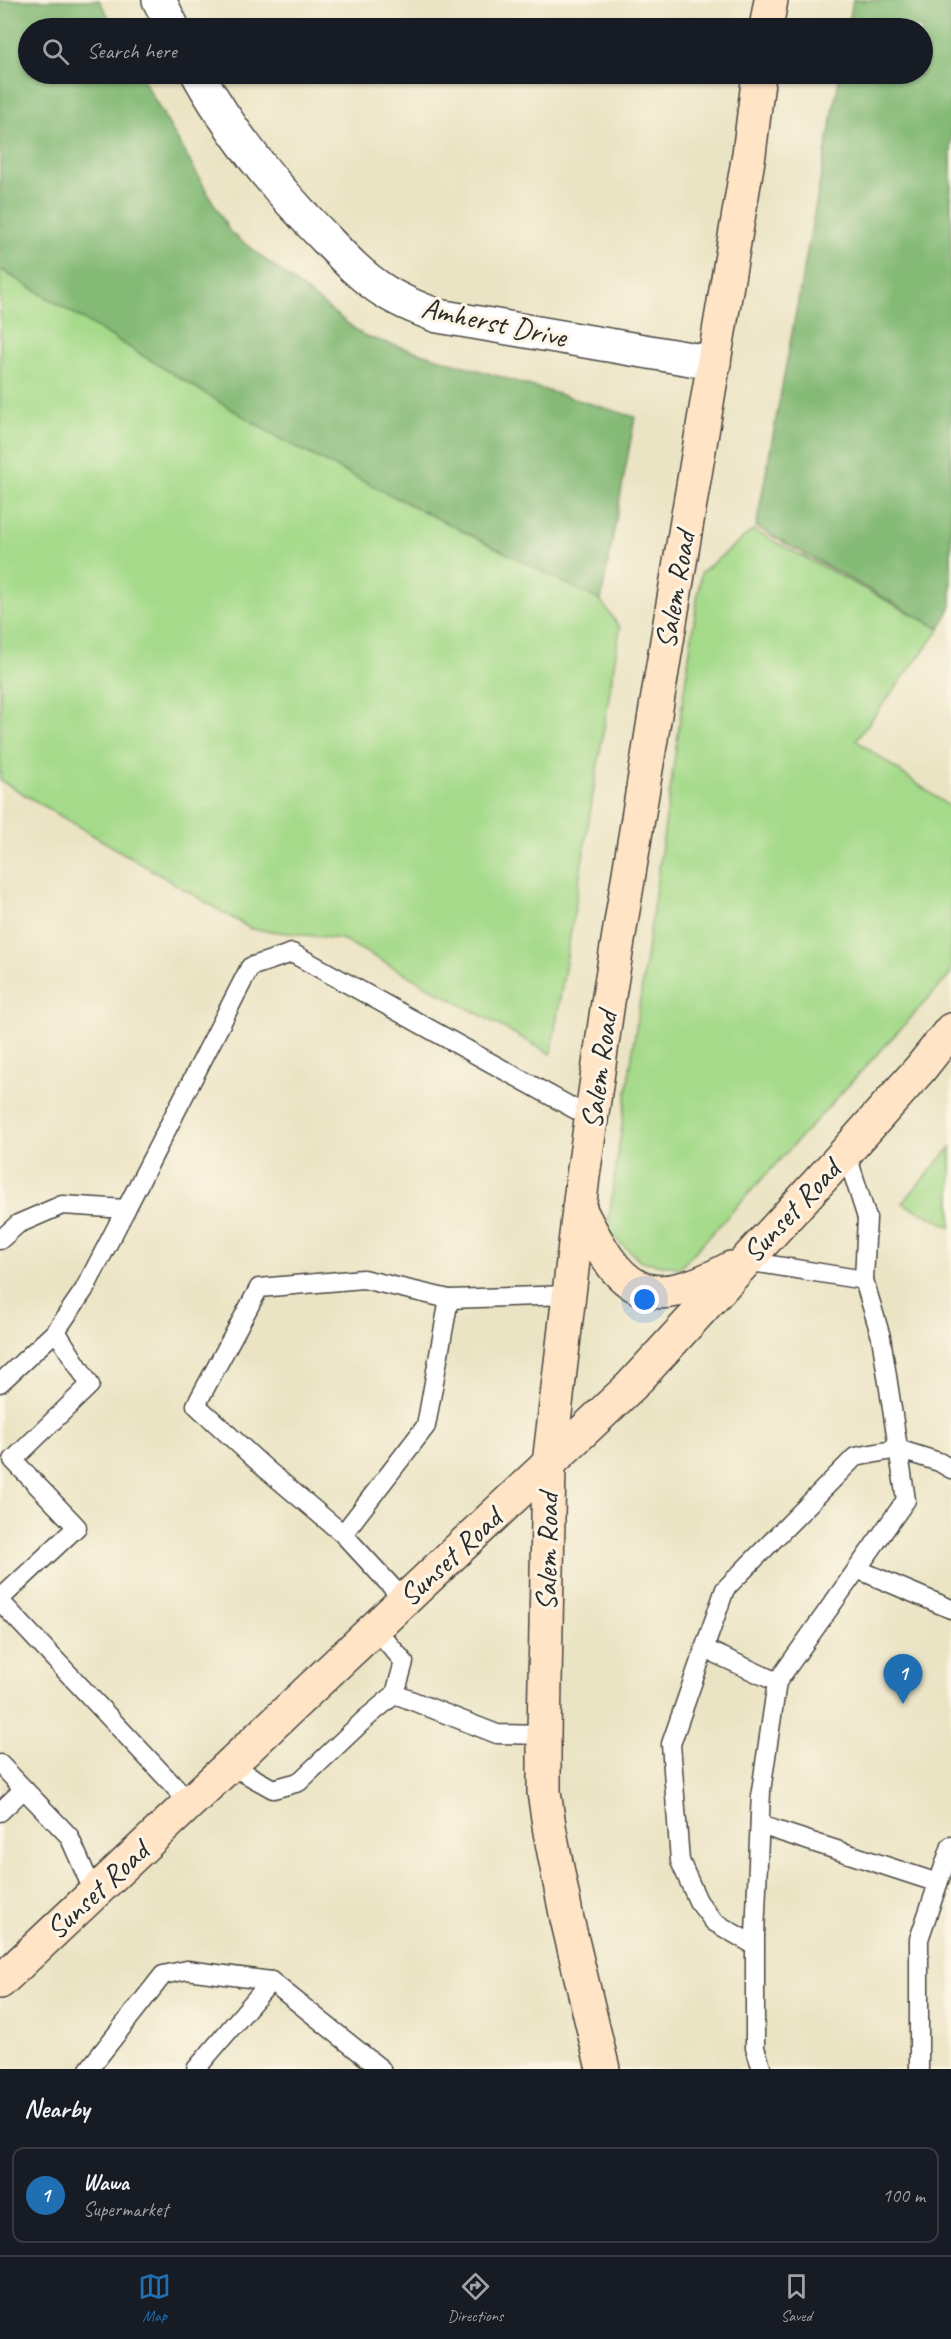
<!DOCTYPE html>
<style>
body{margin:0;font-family:Caveat,sans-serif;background:#20242c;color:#f1f3f6}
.you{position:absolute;left:645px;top:1300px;width:21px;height:21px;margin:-15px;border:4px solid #fff;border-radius:50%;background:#1a73e8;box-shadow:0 0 0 9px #1a73e833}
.badge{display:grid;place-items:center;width:39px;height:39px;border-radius:50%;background:#1f6fb2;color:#fff;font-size:20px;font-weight:700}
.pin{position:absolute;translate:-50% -50px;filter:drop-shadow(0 2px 3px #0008)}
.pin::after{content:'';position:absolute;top:32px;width:21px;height:18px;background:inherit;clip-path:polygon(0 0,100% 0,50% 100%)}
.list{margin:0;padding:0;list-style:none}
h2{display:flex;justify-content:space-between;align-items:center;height:78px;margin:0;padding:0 24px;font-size:26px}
h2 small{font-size:20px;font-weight:400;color:#9ea1a6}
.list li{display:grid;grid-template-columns:39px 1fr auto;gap:18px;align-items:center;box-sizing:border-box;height:96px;margin:0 12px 12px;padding:0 12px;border:2px solid #363941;border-radius:12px}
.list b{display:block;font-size:22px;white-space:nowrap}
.list p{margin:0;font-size:20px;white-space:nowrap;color:#9ea1a6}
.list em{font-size:20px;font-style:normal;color:#9ea1a6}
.icon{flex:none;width:33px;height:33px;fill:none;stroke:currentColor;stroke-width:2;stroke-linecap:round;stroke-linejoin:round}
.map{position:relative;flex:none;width:951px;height:2069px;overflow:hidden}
.search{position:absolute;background:#171b24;box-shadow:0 2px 4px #0004;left:18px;right:18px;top:18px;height:66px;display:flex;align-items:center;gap:15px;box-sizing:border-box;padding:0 21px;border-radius:33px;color:#9ea1a6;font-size:22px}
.sheet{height:186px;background:#171b24}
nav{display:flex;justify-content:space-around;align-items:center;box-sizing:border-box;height:84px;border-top:2px solid #363941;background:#171b24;font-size:16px;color:#9ea1a6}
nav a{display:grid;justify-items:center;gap:3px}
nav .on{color:#1f6fb2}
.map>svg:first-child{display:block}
.green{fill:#a5da8a;stroke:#68825a;stroke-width:1.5}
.forest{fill:#84ba76;stroke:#587250;stroke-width:1.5}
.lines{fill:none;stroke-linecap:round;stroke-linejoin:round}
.lane-casing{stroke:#484742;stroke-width:21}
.street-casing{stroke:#484742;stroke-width:36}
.secondary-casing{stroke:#484742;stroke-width:36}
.lane{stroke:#fff;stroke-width:18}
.street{stroke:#fff;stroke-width:33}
.secondary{stroke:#ffe4c6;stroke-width:33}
.labels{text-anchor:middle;stroke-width:6;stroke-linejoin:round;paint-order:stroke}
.street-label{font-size:30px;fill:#2b2b2b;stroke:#fcf5e5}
</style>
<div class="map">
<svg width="951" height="2069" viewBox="0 0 951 2069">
<rect width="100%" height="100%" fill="#fcf5e5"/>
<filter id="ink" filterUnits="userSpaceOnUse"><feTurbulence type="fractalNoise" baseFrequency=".0167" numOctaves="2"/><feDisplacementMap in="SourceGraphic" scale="12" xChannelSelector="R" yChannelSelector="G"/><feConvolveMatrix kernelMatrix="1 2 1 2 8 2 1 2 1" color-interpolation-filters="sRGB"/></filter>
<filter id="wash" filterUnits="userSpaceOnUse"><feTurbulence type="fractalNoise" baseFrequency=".008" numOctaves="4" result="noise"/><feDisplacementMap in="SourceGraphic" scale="24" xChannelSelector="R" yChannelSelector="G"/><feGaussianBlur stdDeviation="1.35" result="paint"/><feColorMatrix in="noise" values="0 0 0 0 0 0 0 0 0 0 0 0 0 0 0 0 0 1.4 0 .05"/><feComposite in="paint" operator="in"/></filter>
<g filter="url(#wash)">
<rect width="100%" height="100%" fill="#ebe4c4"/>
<g class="green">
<path d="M 0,269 L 284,441 L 601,601 L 620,628 L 551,1054 L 342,939 L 251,929 L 0,780 Z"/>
<path d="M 753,530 L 940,629 L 856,740 L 951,808 L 951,974 L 680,1268 L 641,1261 L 607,1231 L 701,573 Z"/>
<path d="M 951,1147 L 951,1227 L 902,1203 Z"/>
</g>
<g class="forest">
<path d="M 0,0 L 99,0 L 115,28 L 28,28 L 28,74 L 140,74 L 230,232 L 364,336 L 635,417 L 601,601 L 284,441 L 0,269 Z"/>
<path d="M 853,0 L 951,0 L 951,605 L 940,629 L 756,527 L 840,74 L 922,74 L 922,28 L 848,28 Z"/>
</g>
</g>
<g filter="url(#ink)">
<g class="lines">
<g class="lane-casing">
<g id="lane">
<path d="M 0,1240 L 18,1224 L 62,1205 L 126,1209 L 250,967 L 292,953 L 591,1118"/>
<path d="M 746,1261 L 864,1280"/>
<path d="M 0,1383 L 56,1331"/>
<path d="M 343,1534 L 426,1426 L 449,1299"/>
<path d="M 857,1569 L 951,1609"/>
<path d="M 0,1599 L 77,1527 L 13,1460 L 90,1385 L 56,1331 L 84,1290 L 126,1209"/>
<path d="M 404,1600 L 343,1534 L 266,1469 L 196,1405 L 259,1288 L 363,1279 L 449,1299 L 569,1295"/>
<path d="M 0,1601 L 189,1802"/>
<path d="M 705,1649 L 777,1682"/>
<path d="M 395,1694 L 497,1734 L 544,1735"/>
<path d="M 0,1764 L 69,1836 L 94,1893"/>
<path d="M 230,1765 L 273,1789 L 299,1782 L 364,1720 L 395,1694 L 404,1662 L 375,1628"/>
<path d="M 0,1812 L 24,1789"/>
<path d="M 760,1825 L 938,1883"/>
<path d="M 754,1945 L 714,1922 L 698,1901 L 680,1861 L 671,1744 L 725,1589 L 855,1457 L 898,1449 L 939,1462 L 951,1469"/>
<path d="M 89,2069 L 163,1975 L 187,1970 L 271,1981"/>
<path d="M 196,2069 L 271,1981 L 381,2069"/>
<path d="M 762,2069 L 755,2048 L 755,1935 L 761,1791 L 777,1682 L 906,1500 L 881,1337 L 864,1280 L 867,1218 L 846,1152"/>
<path d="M 919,2069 L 919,1939 L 951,1846"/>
</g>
</g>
<g class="street-casing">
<g id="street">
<path d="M 159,0 L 173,28"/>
<path d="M 198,74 C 232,135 276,189 326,239 C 344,258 362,277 384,291 C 401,302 419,309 438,316 L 714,363"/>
</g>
</g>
<g class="secondary-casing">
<g id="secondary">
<path d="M 766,28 L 771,0"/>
<path d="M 579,1208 C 620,1289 642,1316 731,1268"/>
<path d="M 0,1982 L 631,1386 L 846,1152 L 920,1069 L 951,1030"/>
<path d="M 603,2069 L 567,1919 L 550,1832 L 544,1792 L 544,1735 L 549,1464 L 583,1176 L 608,1002 L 674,598 L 749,154 L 759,74"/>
</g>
</g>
<use href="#lane" class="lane"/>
<use href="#street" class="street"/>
<use href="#secondary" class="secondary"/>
</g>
</g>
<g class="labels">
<g class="street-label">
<text transform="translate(494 322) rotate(12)" y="10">Amherst Drive</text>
<text transform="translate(675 590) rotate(-80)" y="10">Salem Road</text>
<text transform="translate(599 1070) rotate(-82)" y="10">Salem Road</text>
<text transform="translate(791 1211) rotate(-47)" y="10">Sunset Road</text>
<text transform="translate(547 1552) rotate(-89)" y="10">Salem Road</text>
<text transform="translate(450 1557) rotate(-43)" y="10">Sunset Road</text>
<text transform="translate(97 1890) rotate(-43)" y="10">Sunset Road</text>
</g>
</g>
</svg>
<div class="you"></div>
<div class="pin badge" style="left:903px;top:1704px">1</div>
<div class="search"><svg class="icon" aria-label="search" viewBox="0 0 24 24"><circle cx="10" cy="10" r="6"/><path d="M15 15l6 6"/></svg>Search here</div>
</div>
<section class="sheet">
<h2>Nearby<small></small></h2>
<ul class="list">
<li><span class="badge">1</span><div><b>Wawa</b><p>Supermarket</p></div><em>100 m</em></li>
</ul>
</section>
<nav>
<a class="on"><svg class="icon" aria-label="map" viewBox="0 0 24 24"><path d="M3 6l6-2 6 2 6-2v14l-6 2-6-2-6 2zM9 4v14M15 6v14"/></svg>Map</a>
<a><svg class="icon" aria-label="directions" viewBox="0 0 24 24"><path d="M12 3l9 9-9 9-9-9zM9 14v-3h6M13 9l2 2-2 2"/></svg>Directions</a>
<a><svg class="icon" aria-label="saved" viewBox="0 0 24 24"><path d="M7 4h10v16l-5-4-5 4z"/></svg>Saved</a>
</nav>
